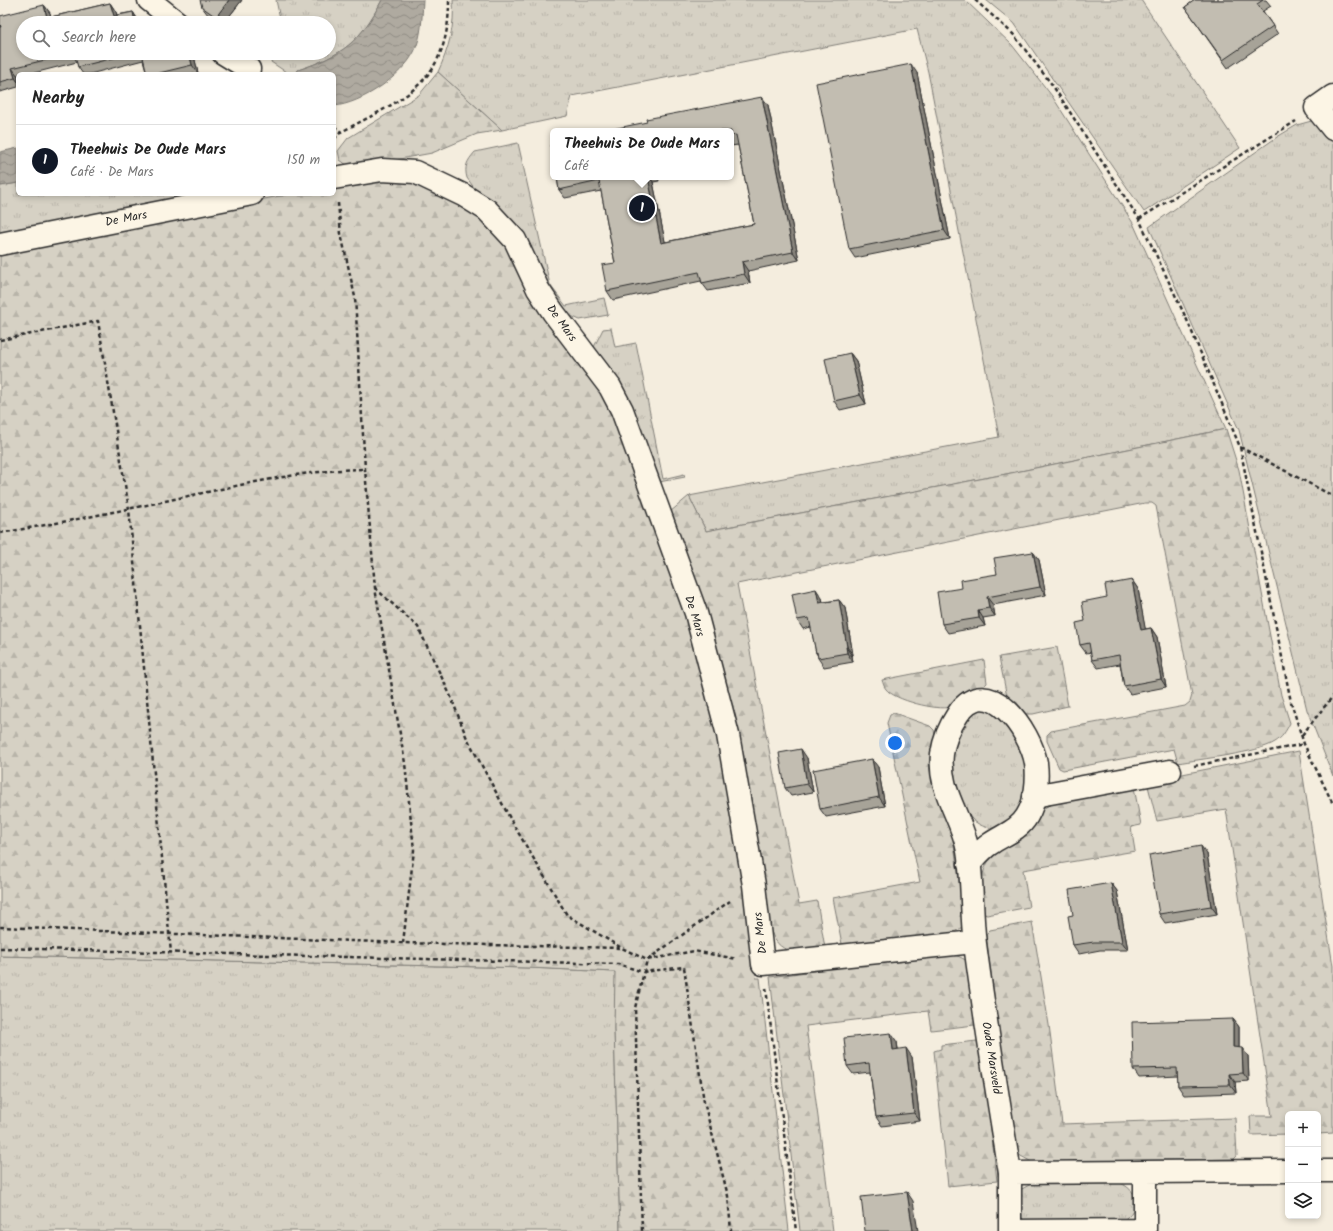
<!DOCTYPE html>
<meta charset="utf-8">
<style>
body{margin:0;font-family:Kalam,sans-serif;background:#f6f6f6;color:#222}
.controls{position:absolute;right:12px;bottom:12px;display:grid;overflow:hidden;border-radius:6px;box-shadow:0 2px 6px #0003}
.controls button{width:36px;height:36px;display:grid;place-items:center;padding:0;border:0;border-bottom:1px solid #e0e0e0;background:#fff;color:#222;font:20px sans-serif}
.you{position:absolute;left:895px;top:743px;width:14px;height:14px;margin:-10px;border:3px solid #fff;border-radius:50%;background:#1a73e8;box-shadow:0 0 0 6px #1a73e833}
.badge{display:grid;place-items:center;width:26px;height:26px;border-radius:50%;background:#111827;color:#fff;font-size:13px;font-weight:700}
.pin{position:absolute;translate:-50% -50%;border:2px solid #fff;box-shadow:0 1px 4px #0006}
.popup{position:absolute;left:550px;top:128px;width:184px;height:52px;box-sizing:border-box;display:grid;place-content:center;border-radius:6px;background:#fff;filter:drop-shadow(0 1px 3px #0005);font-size:13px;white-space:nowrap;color:#767676}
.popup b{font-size:15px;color:#222}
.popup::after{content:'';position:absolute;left:50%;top:100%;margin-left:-8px;border:8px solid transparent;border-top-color:#fff}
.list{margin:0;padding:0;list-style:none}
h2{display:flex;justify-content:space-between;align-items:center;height:52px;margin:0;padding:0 16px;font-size:17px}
h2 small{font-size:13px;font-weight:400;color:#767676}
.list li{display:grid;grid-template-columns:26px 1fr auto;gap:12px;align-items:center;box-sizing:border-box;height:72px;padding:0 16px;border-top:1px solid #e0e0e0}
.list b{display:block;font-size:15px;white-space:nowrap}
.list p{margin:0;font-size:13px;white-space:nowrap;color:#767676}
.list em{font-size:13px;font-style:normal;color:#767676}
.icon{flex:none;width:22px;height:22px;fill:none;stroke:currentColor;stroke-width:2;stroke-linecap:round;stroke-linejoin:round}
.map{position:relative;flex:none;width:1333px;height:1231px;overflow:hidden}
.search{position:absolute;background:#fff;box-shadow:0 2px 6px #0003;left:16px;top:16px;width:320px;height:44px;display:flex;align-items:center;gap:10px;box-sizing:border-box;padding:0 14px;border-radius:22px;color:#767676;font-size:15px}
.panel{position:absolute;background:#fff;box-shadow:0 2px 6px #0003;left:16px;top:72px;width:320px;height:124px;border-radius:6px}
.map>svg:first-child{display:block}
.grass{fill:url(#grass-tufts);stroke:#807e78}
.forest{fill:url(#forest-firs);stroke:#807e78}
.water{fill:url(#water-waves);stroke:#7a7771}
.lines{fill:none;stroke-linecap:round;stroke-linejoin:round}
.minor-casing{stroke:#2b2b2b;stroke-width:25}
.path{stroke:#2b2b2b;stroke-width:2.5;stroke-dasharray:4 3;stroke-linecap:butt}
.minor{stroke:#fcf5e5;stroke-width:22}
.wall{fill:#a7a398;stroke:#2b2b2b}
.shaded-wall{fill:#88847c;stroke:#2b2b2b}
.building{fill:#c2bdb1;stroke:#2b2b2b}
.labels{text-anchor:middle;stroke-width:3.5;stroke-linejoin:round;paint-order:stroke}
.street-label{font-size:12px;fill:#2b2b2b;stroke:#fcf5e5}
</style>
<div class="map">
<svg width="1333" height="1231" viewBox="0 0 1333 1231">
<defs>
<pattern id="grass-tufts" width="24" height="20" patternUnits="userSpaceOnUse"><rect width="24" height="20" fill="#d6d1c4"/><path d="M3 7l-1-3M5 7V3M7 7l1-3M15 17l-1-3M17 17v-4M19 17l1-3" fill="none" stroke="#b8b4a9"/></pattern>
<pattern id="forest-firs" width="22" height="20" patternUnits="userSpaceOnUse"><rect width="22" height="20" fill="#d6d1c4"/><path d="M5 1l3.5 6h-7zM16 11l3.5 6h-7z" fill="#b8b4a9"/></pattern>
<pattern id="water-waves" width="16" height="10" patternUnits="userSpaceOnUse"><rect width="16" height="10" fill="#afaaa0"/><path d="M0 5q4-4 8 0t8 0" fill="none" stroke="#8f8b83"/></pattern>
</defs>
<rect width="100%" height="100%" fill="#f4edde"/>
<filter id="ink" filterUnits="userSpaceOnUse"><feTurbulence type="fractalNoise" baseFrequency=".025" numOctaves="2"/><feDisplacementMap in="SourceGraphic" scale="8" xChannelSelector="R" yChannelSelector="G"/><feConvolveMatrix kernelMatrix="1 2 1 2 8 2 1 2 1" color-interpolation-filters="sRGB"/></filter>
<g filter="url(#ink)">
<g class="grass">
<path d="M 276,0 L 382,0 C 360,42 343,55 298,70 L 295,74 L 289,74 L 271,62 L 274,53 L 329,53 L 329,23 L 281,23 Z"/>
<path d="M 453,0 L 965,0 L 1012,45 L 1052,96 L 1133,223 L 1226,429 L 1006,474 L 706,531 L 689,496 L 999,437 L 928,72 L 917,29 L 572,96 L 567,116 L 502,130 L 438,72 C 449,48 455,26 453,0 Z"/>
<path d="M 986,0 L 1141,0 L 1240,148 L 1144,212 L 1014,23 Z"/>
<path d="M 1315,120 L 1333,142 L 1333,776 L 1307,710 L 1239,430 L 1149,227 L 1277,137 L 1297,125 Z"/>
<path d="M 518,143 L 550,285 L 566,306 L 604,298 L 608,315 L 580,320 L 564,313 L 467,178 C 464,167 467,161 475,152 Z"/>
<path d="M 18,183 L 18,194 L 214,194 L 0,237 L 0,186 Z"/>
<path d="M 611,328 L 615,347 L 636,343 L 663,479 L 684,474 L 685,477 L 659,482 L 593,349 L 603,329 Z"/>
<path d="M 981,708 C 985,709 992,710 996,712 C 1004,719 1014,731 1018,741 C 1022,754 1027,765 1027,779 C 1026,804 1007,842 977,823 C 964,816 951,782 951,767 C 950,753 958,726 968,716 C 971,712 977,710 981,708 Z"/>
<path d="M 0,956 L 529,968 L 616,972 L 614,1028 L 620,1231 L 0,1231 Z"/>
<path d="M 1033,1183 L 1120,1183 C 1142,1192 1139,1213 1119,1222 L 1033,1223 L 1024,1220 L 1018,1213 L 1020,1190 Z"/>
</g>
<g class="forest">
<path d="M 438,72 L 502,130 L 477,134 L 432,153 L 351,168 L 340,160 L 338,151 L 348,138 L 419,95 Z"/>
<path d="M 402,179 L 421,185 L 491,222 L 588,366 L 616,414 L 695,642 L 716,719 L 735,830 L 756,978 L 760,978 L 789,1231 L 620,1231 L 614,1028 L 615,972 L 529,968 L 0,956 L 0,253 L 289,194 L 334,194 L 334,185 Z"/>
<path d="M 1226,429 L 1239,470 L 1281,695 L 1290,723 C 1286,731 1282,738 1275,742 C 1258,753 1200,759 1178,763 L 1174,749 L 1063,770 L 1059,768 L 1047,741 L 1047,735 L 1051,731 L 1185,706 L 1190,702 L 1192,695 L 1156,506 L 1152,503 L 1145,503 L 737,584 L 799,904 L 817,901 L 825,948 C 798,951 778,959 769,925 L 670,512 L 689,496 L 706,531 L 1006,474 Z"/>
<path d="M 1057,647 L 1068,706 L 1033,714 L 1025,714 L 1007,697 L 999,657 Z"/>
<path d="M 984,660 L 987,683 C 980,691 961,704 951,707 C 937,711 894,700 886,689 C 884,687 883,683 882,680 Z"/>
<path d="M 894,713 L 930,726 L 934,730 L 953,836 L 964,919 L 961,928 L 951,934 L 846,948 L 842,944 L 833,898 L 920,882 L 887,723 L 890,715 Z"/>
<path d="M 1299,751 L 1333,966 L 1333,1133 L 1318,1134 L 1318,1114 L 1288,1114 L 1288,1134 L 1251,1135 L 1250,1116 L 1272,1116 L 1226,809 L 1157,821 L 1148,786 L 1152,780 Z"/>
<path d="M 1134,787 L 1141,825 L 1131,827 L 1135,851 L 1023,870 L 1029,907 L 987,915 L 983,914 C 981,893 978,881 988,862 L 1043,809 L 1052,803 Z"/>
<path d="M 1032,922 L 1049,1025 L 1062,1124 L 1235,1118 L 1237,1156 L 1234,1159 L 1032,1162 L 1017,1154 L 1014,1147 L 986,934 L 990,930 Z"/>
<path d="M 945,953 C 956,955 963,957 970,964 L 979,1020 L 975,1025 L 931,1030 L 928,1011 L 806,1026 L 833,1231 L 800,1231 L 770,977 Z"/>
<path d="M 977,1041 L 981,1043 L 997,1181 L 948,1186 L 934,1051 L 941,1049 L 941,1045 Z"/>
</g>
<g class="water">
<path d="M 382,0 L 423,0 C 422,16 422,37 414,52 C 402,76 361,104 334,106 L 334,74 L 295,74 L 298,70 C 343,55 360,42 382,0 Z"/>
<path d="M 18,148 L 18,183 L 0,186 L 0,152 Z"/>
</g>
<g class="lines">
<g class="minor-casing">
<g id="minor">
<path d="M 149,0 L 178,23"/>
<path d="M 223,53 L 249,69"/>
<path d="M 1333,96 L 1316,108 L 1333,129"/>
<path d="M 334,178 L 382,170 L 415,172 L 463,195 L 487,210 L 515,240 L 538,289 L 553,312 L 610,387 L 622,410 L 696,613 L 728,735 L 754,885 L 763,964 L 974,942"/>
<path d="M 0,244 L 252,194"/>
<path d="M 1034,796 L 1170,771"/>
<path d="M 969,864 C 976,857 982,849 990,844 C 1003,835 1019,830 1027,816 C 1036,801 1038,780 1036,763 C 1031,732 988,669 958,714 C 950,726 944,740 942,754 C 938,792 962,816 968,851 C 973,882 971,913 975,944 C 985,1021 998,1097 1010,1173"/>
<path d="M 1318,1171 L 1333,1171"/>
<path d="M 1145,1172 L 1145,1230 L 1010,1231 L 1010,1173 L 1288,1171"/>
</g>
</g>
<g class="path">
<path d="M 975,0 L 1013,34 L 1053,86 L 1139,219 L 1187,320 L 1240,447 L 1291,702 L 1304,744 L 1333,804"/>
<path d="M 334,126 L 341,132"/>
<path d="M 334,139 L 341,132 C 405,98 449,83 449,0"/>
<path d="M 338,203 L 341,234 L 355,297 L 365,469 L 375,588 L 405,763 L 414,850 L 403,943"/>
<path d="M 1139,219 L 1296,121"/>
<path d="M 0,340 L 98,321 L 129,509 L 171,953"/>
<path d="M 1240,447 L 1333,496"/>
<path d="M 0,533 C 60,523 120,511 179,498 C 241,485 302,470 365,469"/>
<path d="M 375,588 L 418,627 L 451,697 L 466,736 L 512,822 L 567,915 L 620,947"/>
<path d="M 1302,735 L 1333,696"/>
<path d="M 1194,766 L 1304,744"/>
<path d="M 0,927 L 403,943 L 622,948 L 647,960 L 694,951 L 737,959"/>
<path d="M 0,948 L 618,964 L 643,972 L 684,967 L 704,1102 L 728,1196 L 731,1231"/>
<path d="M 766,988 L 796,1231"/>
<path d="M 642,1231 L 635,1008 L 647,960 L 730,901"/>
</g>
<use href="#minor" class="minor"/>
</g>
<g class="wall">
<path d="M 242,0 L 224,23 L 219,23 L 208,15 L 202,7 Z"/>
<path d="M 1195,0 L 1266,0 L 1271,6 L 1263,11 L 1278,34 L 1228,68 L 1185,7 Z"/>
<path d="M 110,3 L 116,12 L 117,15 L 133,12 L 138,20 L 139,22 L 23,53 L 191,53 L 194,56 L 198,73 L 194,74 L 147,74 L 143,60 L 90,74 L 83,74 L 78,67 L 77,62 L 30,74 L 18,74 L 18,87 L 0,92 L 0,27 L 44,5 L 50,13 L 51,17 Z"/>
<path d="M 917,73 L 950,239 L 855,258 L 849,249 Z"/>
<path d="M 768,105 L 799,260 L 748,271 L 750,283 L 708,291 L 702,283 L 701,281 L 613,300 L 607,291 L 615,263 L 601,191 L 565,198 L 559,190 L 557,177 L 658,177 L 659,181 L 653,182 L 665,242 L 754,224 L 738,145 L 731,146 L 731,131 Z"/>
<path d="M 850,353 L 856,361 L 866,404 L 840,410 L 834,401 Z"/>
<path d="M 1033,552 L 1039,560 L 1046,595 L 993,605 L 995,616 L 983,618 L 985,626 L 948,633 L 942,624 L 962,588 L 997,574 Z"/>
<path d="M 1132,580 L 1138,589 L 1145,629 L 1151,628 L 1157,637 L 1166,687 L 1130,694 L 1124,686 L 1120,664 L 1098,668 L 1092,660 L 1091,652 L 1086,653 L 1080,645 L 1085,621 L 1107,597 Z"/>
<path d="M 822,598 L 823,602 L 839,600 L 845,608 L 853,655 L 852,656 L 853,662 L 824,667 L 818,658 L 818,656 L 816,653 L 811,627 L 803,629 L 797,620 Z"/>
<path d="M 807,758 L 813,792 L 791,796 L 785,788 Z"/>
<path d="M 878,767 L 885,806 L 826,817 L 820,809 Z"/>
<path d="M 1207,854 L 1217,914 L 1165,923 L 1159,914 Z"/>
<path d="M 1111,883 L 1117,891 L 1128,950 L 1100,950 L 1079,954 L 1073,945 L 1073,915 Z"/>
<path d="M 1233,1019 L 1239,1027 L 1239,1048 L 1248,1056 L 1249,1081 L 1235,1082 L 1236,1093 L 1184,1095 L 1178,1086 L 1178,1076 L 1139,1078 L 1133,1069 Z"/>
<path d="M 897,1042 L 898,1049 L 912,1057 L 920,1121 L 882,1126 L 876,1117 L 870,1072 L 853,1074 L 847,1066 Z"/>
</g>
<g class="shaded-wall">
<path d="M 229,0 L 242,0 L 224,23 L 221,23 L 216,17 Z"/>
<path d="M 110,3 L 116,12 L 119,23 L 114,16 Z"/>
<path d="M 44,5 L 50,13 L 52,23 L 47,18 Z"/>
<path d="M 133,12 L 138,20 L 139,23 L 135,23 Z"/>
<path d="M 189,53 L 191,53 L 194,56 L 198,73 L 192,65 Z"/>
<path d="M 911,64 L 917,73 L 950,239 L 944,230 Z"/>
<path d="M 12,68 L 18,76 L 18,82 L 15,78 Z"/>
<path d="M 762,97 L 768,105 L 799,260 L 793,252 Z"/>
<path d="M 648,177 L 650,177 L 653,182 L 667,251 L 661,243 Z"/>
<path d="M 742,262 L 748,271 L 750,283 L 744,274 Z"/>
<path d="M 850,353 L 856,361 L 866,404 L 860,395 Z"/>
<path d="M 1033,552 L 1039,560 L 1046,595 L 1040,587 Z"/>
<path d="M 1132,580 L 1138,589 L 1147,638 L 1141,630 Z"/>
<path d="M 816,589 L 822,598 L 825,612 L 819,603 Z"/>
<path d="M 987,597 L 993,605 L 995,616 L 989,608 Z"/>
<path d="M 839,600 L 845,608 L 853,655 L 847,647 Z"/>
<path d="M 978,610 L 983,618 L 985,626 L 979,618 Z"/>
<path d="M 1151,628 L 1157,637 L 1166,687 L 1161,679 Z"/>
<path d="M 846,647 L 852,656 L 853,662 L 847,653 Z"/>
<path d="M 801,749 L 807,758 L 813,792 L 807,784 Z"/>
<path d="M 872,759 L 878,767 L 885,806 L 879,797 Z"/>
<path d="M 1201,846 L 1207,854 L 1217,914 L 1211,906 Z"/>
<path d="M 1111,883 L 1117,891 L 1128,950 L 1122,942 Z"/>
<path d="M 1233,1019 L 1239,1027 L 1239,1056 L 1233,1047 Z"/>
<path d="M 891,1033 L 897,1042 L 899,1058 L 893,1050 Z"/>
<path d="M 906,1048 L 912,1057 L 920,1121 L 914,1113 Z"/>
<path d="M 1242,1048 L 1248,1056 L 1249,1081 L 1243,1073 Z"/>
<path d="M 1229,1074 L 1235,1082 L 1236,1093 L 1230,1085 Z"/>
<path d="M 907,1192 L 913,1201 L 918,1231 L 913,1231 Z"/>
</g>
<g class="building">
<path d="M 200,0 L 229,0 L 216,17 L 202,7 Z"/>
<path d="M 1195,0 L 1263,0 L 1257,4 L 1273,26 L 1223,60 L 1185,7 Z"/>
<path d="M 110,3 L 114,16 L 133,12 L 135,23 L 23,23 L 23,53 L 74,53 L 12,68 L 15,78 L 0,82 L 0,27 L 1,27 L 0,24 L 0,16 L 44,5 L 47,18 Z"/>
<path d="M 148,20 L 149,23 L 137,23 Z"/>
<path d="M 74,53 L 133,53 L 78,67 Z"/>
<path d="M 142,53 L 189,53 L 192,65 L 155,74 L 147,74 Z"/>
<path d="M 911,64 L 944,230 L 849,249 L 816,83 Z"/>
<path d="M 762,97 L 793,252 L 742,262 L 744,274 L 702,283 L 699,272 L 607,291 L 602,265 L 615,263 L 599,181 L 559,190 L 557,177 L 648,177 L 661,243 L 754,224 L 736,135 L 731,136 L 731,131 L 603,131 L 647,122 L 646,119 Z"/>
<path d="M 553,144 L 553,158 L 550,145 Z"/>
<path d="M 850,353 L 860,395 L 834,401 L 825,359 Z"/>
<path d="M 1033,552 L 1040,587 L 987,597 L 989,608 L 978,610 L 979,618 L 942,624 L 937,592 L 962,588 L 961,580 L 997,574 L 994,558 Z"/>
<path d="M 1132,580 L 1141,630 L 1151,628 L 1161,679 L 1124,686 L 1119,655 L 1092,660 L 1089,643 L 1080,645 L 1076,623 L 1085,621 L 1082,602 L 1107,597 L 1105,585 Z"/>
<path d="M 816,589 L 819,603 L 839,600 L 847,647 L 846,647 L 847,653 L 818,658 L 817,652 L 816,653 L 809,618 L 797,620 L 792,594 Z"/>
<path d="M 801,749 L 807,784 L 785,788 L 779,753 Z"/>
<path d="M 872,759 L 879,797 L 820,809 L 813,770 Z"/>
<path d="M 1201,846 L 1211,906 L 1159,914 L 1149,855 Z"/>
<path d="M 1111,883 L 1122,942 L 1094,942 L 1073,945 L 1068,916 L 1073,915 L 1069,890 Z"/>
<path d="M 1233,1019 L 1233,1047 L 1242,1048 L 1243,1073 L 1229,1074 L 1230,1085 L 1178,1086 L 1177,1068 L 1133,1069 L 1132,1022 Z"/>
<path d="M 891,1033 L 893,1050 L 906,1048 L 914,1113 L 876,1117 L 869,1063 L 847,1066 L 844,1038 Z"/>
<path d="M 907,1192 L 913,1231 L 865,1231 L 861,1197 Z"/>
</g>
</g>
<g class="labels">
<g class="street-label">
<text transform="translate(126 218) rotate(-11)" y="4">De Mars</text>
<text transform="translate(562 323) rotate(54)" y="4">De Mars</text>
<text transform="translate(695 616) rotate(73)" y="4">De Mars</text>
<text transform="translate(760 933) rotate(-97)" y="4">De Mars</text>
<text transform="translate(992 1058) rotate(81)" y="4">Oude Marsveld</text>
</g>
</g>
</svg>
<div class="controls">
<button>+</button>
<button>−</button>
<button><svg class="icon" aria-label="layers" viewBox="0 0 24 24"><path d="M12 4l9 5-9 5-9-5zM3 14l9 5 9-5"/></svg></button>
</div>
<div class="you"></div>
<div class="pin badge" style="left:642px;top:208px">1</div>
<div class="popup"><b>Theehuis De Oude Mars</b>Café</div>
<div class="search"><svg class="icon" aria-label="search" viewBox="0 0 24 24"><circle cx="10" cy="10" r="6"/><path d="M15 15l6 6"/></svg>Search here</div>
<section class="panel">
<h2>Nearby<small></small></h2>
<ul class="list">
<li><span class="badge">1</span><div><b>Theehuis De Oude Mars</b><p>Café · De Mars</p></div><em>150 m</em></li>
</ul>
</section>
</div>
